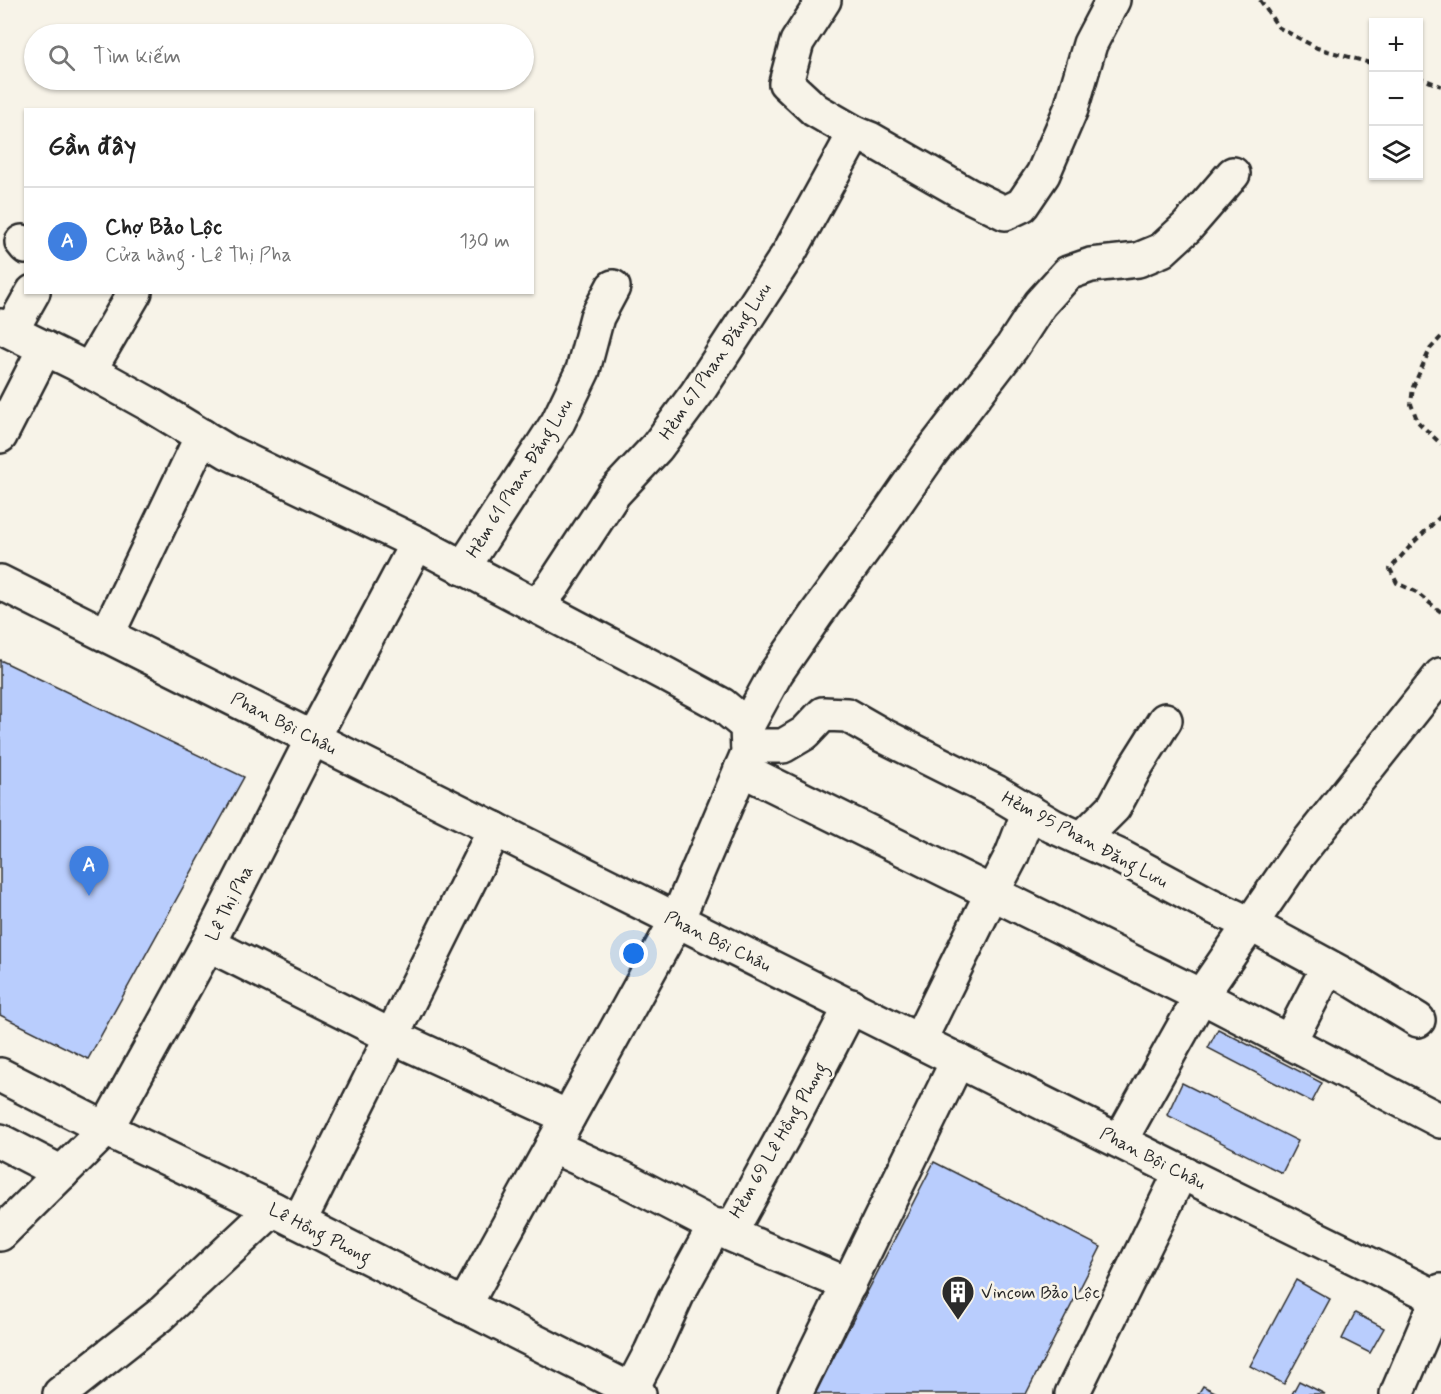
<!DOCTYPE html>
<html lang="vi">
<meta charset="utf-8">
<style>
body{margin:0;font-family:Mynerve,sans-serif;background:#f6f6f6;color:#222}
.controls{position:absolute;right:18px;top:18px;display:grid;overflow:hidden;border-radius:0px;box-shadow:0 2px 4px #0004}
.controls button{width:54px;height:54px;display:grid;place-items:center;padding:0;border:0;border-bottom:2px solid #e0e0e0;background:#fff;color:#222;font:30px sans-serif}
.you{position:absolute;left:634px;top:954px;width:21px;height:21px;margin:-15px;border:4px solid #fff;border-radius:50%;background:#1a73e8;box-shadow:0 0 0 9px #1a73e833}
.badge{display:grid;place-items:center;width:39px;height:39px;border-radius:50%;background:#1a73e8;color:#fff;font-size:20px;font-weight:700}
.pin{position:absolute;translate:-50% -50px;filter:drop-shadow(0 2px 3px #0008)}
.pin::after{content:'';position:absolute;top:32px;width:21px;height:18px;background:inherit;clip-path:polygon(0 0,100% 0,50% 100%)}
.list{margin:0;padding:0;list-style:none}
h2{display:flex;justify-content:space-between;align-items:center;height:78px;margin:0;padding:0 24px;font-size:26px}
h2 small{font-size:20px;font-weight:400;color:#767676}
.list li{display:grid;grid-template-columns:39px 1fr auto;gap:18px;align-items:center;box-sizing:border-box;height:108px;padding:0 24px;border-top:2px solid #e0e0e0}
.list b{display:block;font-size:22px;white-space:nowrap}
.list p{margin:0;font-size:20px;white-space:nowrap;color:#767676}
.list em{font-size:20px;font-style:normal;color:#767676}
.icon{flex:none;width:33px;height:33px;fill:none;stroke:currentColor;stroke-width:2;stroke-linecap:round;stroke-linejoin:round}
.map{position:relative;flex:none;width:1441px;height:1394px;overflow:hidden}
.search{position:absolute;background:#fff;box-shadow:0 2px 4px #0004;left:24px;top:24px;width:510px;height:66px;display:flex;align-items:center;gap:15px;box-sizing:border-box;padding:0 21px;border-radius:33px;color:#767676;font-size:22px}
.panel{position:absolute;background:#fff;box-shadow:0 2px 4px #0004;left:24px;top:108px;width:510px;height:186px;border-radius:0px}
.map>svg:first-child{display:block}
.building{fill:#b9cdfd;stroke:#2b2b2b;stroke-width:1.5}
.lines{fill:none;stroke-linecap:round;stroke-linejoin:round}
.minor-casing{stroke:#2b2b2b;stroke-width:38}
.highway-casing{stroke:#2b2b2b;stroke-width:38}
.path{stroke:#2b2b2b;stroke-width:4;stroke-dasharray:6 4.5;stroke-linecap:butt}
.minor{stroke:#f7f3e8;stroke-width:33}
.highway{stroke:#f7f3e8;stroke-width:33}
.labels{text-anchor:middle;stroke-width:5;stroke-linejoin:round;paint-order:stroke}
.street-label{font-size:18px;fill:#2b2b2b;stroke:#f7f3e8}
.poi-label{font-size:18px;fill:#2b2b2b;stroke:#f7f3e8;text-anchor:start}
</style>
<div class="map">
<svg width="1441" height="1394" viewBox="0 0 1441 1394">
<rect width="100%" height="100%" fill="#f7f3e8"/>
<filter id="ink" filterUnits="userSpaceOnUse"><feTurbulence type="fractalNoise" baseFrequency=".0167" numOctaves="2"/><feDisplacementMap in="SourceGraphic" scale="12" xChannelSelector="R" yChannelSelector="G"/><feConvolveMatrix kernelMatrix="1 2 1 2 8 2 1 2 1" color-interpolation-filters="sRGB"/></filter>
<g filter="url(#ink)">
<g class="building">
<path d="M 0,660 L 244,777 L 88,1059 L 0,1015 Z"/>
<path d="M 1218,1029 L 1322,1083 L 1312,1102 L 1208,1048 Z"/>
<path d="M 1182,1083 L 1298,1141 L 1282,1173 L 1167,1115 Z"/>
<path d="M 934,1162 L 1101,1247 L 1026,1394 L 815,1394 Z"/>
<path d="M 1296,1280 L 1330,1299 L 1284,1384 L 1250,1366 Z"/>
<path d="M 1355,1313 L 1384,1328 L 1370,1353 L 1342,1339 Z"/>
<path d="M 1299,1381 L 1325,1394 L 1292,1394 Z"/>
<path d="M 1203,1386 L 1219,1394 L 1198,1394 Z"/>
</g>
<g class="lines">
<g class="minor-casing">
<g id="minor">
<path d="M 824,0 L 797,42 L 786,83 L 815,110 L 855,133 L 870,139 L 968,195 L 1005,213 L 1022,205 L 1043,174 L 1071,109 L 1090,44 L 1113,0"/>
<path d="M 22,242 L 26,247"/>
<path d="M 0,326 L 77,364 L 149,404 L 228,452 L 417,543 L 667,675 L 722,705 L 747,726 L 748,753 L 677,920 L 464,1306"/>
<path d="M 11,331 L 33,292"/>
<path d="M 89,371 L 135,292"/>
<path d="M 0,436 L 45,348"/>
<path d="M 463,568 L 558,422 L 583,370 L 597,317 L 613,287"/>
<path d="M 0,582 L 1181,1172 L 1438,1298"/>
<path d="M 537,606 L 555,583 L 614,493 L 657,447 L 697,393 L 789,253 L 855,133"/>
<path d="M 107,635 L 202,436"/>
<path d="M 747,726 L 776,673 L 818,612 L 871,539 L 930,454 L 1012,347 L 1040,304 L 1068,273 L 1091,265 L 1138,260 L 1162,250 L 1187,227 L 1233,174"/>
<path d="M 748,746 L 783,746 L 805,733 L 823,714 L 847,715 L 882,735 L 996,792 L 1053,826 L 1119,856 L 1210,905 L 1250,924 L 1346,976 L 1418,1020"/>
<path d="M 741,769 L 1201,996 L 1441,1121"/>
<path d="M 1082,839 L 1114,807 L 1136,766 L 1165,720"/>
<path d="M 208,944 L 391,1036 L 568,1117"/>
<path d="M 919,1041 L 992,893 L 1012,855 L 1029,811"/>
<path d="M 1289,1042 L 1328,967"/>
<path d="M 0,1075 L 106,1129 L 273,1209 L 639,1394"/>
<path d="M 0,1141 L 62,1173"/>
<path d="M 1120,1141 L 1201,996 L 1298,855 L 1441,675"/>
<path d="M 552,1146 L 624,1179 L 732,1235 L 849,1285"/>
<path d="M 299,1222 L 495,829"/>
<path d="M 0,1234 L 106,1129 L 208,944 L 313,738 L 417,543"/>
<path d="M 631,1390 L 651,1352 L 677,1295 L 715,1226 L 726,1226 L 736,1222 L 789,1126 L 851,1006"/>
<path d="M 60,1394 L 160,1315 L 273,1209"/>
<path d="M 795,1394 L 958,1060"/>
<path d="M 1072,1394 L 1181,1172"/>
</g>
</g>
<g class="highway-casing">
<path id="highway" d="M 1397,1394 L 1441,1291"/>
</g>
<g class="path">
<path d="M 1260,0 L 1278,27 L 1317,48 L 1374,64"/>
<path d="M 1418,77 L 1441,86"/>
<path d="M 1441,337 L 1430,349 L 1413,387 L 1411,404 L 1418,422 L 1441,444"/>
<path d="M 1441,516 L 1413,543 L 1390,569 L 1397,583 L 1416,592 L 1441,612"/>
</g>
<use href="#minor" class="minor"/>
<use href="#highway" class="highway"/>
</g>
</g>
<defs>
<g id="building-pin" transform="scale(1.725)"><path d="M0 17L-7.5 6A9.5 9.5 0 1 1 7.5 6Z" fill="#2b2b2b" stroke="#f7f3e8"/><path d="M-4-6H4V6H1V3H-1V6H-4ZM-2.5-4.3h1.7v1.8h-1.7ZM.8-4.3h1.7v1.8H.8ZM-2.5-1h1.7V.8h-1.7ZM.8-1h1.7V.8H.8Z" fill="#fff"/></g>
</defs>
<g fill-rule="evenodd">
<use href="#building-pin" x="958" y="1292"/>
</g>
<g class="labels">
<g class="street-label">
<text transform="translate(715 361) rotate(-56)" y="6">Hẻm 67 Phan Đăng Lưu</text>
<text transform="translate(519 478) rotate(-58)" y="6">Hẻm 61 Phan Đăng Lưu</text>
<text transform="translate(284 723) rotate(27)" y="6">Phan Bội Châu</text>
<text transform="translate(1085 839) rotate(28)" y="6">Hẻm 95 Phan Đăng Lưu</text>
<text transform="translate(229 903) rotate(-63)" y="6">Lê Thị Pha</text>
<text transform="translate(718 941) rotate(26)" y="6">Phan Bội Châu</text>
<text transform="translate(778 1140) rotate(-60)" y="6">Hẻm 69 Lê Hồng Phong</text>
<text transform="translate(1153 1158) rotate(27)" y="6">Phan Bội Châu</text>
<text transform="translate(320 1233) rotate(27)" y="6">Lê Hồng Phong</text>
</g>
<g class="poi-label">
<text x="981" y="1298">Vincom Bảo Lộc</text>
</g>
</g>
</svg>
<div class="controls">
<button>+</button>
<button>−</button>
<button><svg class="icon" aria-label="layers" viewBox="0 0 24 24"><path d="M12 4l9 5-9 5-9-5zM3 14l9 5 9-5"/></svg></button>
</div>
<div class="you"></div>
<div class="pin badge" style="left:89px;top:896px;background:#3f7fe0">A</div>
<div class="search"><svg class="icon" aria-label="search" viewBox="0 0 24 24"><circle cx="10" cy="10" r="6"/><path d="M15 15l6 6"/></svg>Tìm kiếm</div>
<section class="panel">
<h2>Gần đây<small></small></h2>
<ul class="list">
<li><span class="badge" style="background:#3f7fe0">A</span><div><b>Chợ Bảo Lộc</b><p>Cửa hàng · Lê Thị Pha</p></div><em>130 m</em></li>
</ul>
</section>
</div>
